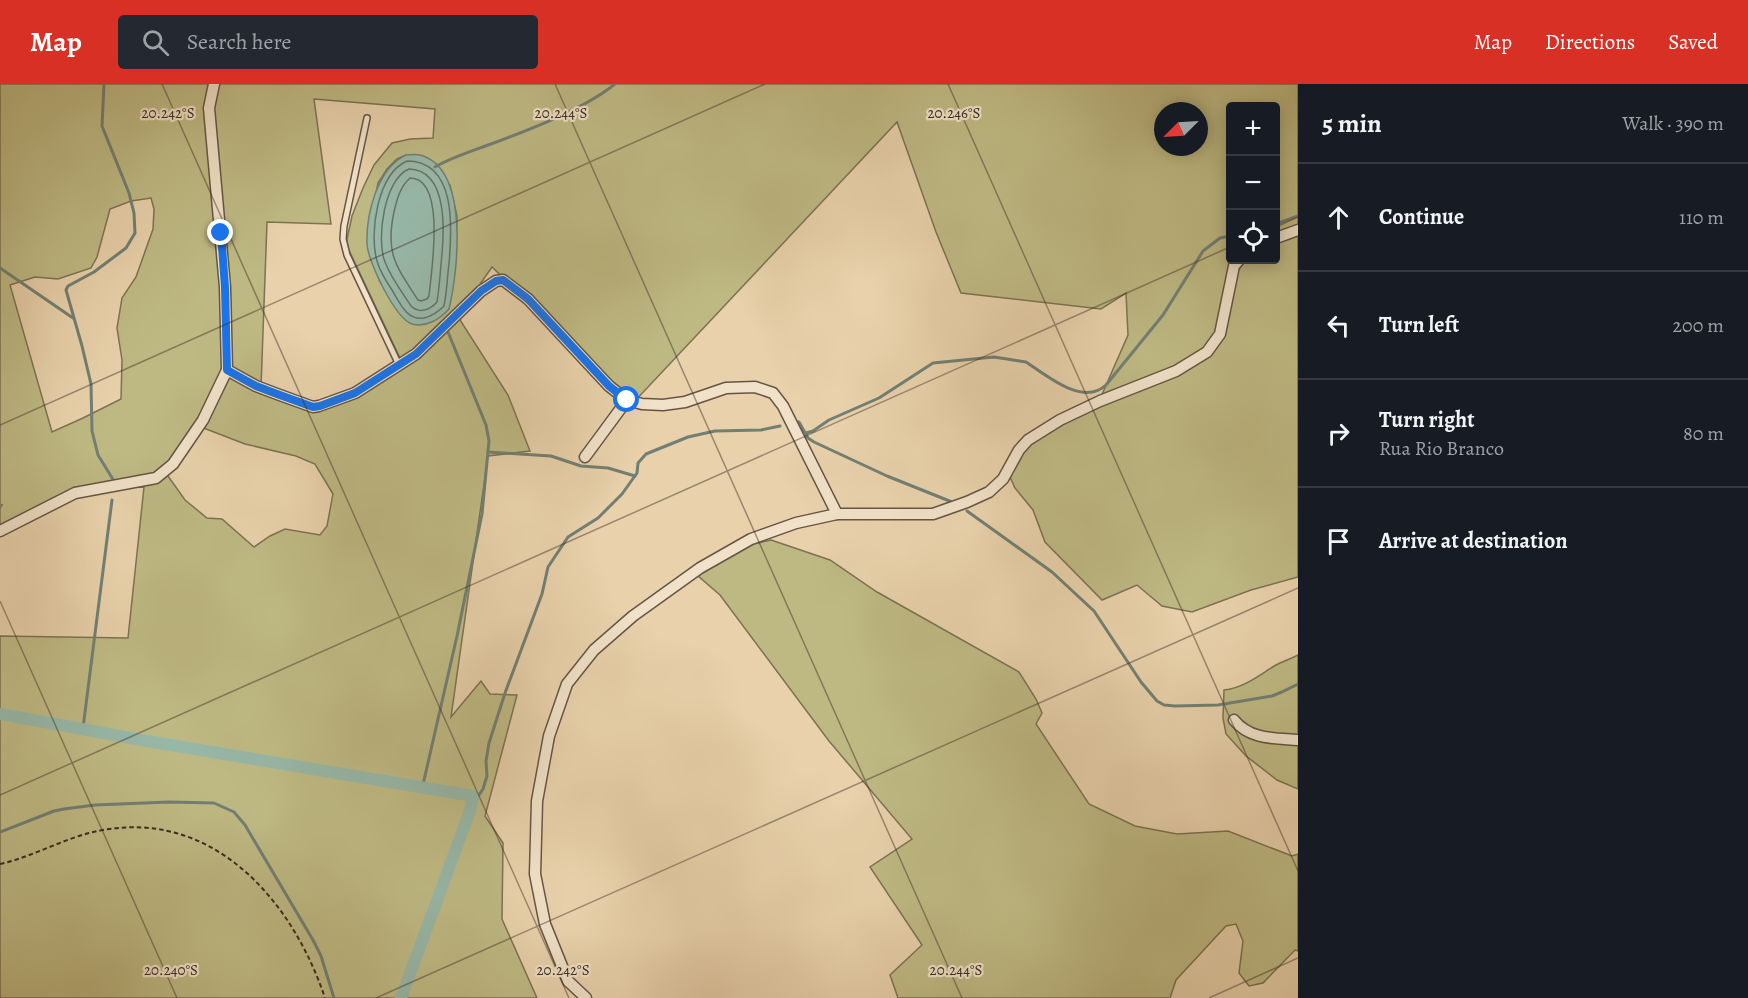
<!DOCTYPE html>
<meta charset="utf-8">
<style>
body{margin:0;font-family:Alegreya,serif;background:#242831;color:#f1f3f6}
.controls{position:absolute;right:18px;top:18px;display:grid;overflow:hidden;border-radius:6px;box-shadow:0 3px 15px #0003}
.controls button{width:54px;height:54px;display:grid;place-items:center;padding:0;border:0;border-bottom:2px solid #363941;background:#171b24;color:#f1f3f6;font:30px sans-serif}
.compass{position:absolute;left:1154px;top:18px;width:54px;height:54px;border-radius:50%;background:#171b24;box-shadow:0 3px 15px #0003;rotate:246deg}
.stop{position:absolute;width:18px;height:18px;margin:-14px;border:4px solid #1a73e8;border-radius:50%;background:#fff}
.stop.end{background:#1a73e8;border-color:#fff;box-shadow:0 2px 6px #0008}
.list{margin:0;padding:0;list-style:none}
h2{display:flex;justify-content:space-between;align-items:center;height:78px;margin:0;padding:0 24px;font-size:26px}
h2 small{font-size:20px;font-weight:400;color:#9ea1a6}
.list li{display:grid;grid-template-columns:39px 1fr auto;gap:18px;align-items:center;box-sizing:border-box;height:108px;padding:0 24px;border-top:2px solid #363941}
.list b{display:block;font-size:22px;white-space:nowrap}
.list p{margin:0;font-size:20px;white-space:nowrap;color:#9ea1a6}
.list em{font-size:20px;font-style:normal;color:#9ea1a6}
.icon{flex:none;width:33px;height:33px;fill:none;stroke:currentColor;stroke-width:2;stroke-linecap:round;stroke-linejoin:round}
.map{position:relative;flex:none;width:1298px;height:914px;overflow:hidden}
header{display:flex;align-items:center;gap:36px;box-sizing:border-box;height:84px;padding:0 30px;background:#d93025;color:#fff}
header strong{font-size:28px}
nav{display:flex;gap:33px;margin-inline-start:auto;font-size:21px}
.search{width:420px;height:54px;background:#242831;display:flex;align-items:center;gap:15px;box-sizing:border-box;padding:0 21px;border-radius:6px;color:#9ea1a6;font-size:22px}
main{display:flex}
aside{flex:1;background:#171b24}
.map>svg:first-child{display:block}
.green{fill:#beb983;stroke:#7c7254;stroke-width:1.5;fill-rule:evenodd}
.water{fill:#97b7a7;stroke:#727f73;stroke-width:1.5}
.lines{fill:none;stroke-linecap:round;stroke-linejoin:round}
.shore{stroke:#687266;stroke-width:1.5}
.stream{stroke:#727f73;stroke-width:3}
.canal{stroke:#97b7a7;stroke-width:12}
.service-casing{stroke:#665546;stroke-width:8}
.minor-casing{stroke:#665546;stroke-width:13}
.path{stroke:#3a2c24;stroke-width:2;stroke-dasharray:4.5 3;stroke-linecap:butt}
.service{stroke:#f0e1c8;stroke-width:5}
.minor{stroke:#f0e1c8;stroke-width:10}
.route{stroke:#1a73e8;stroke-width:8}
.ticks{fill:none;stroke:#3a2c24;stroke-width:1.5;stroke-opacity:0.45}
.ticks-label{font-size:15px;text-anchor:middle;fill:#3a2c24;stroke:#f0e1c8;stroke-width:4.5;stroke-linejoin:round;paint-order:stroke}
</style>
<header>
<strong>Map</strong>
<div class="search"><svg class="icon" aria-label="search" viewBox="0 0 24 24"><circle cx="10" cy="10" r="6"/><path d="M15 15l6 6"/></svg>Search here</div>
<nav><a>Map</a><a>Directions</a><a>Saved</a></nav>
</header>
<main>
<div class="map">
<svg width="1298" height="914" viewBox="0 0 1298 914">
<rect width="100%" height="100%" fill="#e8d1ab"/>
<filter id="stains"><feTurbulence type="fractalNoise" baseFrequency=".00333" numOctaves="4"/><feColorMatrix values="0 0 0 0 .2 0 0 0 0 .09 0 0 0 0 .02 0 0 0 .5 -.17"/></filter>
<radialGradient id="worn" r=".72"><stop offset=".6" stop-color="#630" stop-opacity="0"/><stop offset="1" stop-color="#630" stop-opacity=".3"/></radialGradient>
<g class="green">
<path d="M 0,0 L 1298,0 L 1298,493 L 1251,506 L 1192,528 L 1162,522 L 1137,501 L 1102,516 L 1045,458 L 1033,426 L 1015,404 L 1010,393 L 1004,392 L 1019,359 L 1100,315 L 1128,251 L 1126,209 L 1101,225 L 961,209 L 936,148 L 897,38 L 633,319 L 492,183 L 469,216 L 460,236 L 508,311 L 530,367 L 488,372 L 451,633 L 481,597 L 490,610 L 517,611 L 485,732 L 503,759 L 502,835 L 537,914 L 0,914 L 0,552 L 128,554 L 144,403 L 76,405 L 0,446 L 0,424 L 2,421 L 0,421 ZM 314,15 L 435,25 L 433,54 L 410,55 L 392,59 L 374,81 L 363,104 L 352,132 L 346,160 L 399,272 L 401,285 L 316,324 L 261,303 L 267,138 L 331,140 ZM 1230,22 L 1276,22 L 1276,176 L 1230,176 ZM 1163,27 L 1199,27 L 1199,63 L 1163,63 ZM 406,71 L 450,101 L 457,132 L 456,161 L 449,225 L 410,239 L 401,231 L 379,196 L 369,142 L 378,99 L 387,85 L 397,75 ZM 151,114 L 154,125 L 153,145 L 136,193 L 122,214 L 117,244 L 122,276 L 121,315 L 83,334 L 52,348 L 10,201 L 35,193 L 58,195 L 91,184 L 97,173 L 110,125 L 131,117 ZM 201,343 L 245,360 L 296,372 L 315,380 L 333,410 L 327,442 L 320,451 L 285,445 L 270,452 L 254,463 L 222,435 L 207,434 L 185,416 L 163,385 Z"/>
<path d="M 771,456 L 830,476 L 877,508 L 1019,588 L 1036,615 L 1042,629 L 1036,640 L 1089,720 L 1135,742 L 1177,750 L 1228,747 L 1292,772 L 1298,770 L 1298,867 L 1295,866 L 1263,899 L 1249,902 L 1239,889 L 1243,857 L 1236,840 L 1226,842 L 1176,896 L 1170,914 L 898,914 L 890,891 L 922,861 L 870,783 L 912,755 L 829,657 L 720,511 L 697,491 L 741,463 Z"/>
<path d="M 1298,571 L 1298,705 L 1277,696 L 1246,672 L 1226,650 L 1223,634 L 1224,606 C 1244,604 1259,591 1276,581 C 1283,577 1291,575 1298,571 Z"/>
</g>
<path class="water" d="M 406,71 C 410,71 416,70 420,71 C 470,84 458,188 449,225 C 440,235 426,244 412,240 C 395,234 368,178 367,160 C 366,131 377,84 406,71 Z"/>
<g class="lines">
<g class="shore">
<path d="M 407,77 C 457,77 452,145 449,180 C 447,194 447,208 444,222 C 438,228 433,232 424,234 C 407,237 400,219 392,206 C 386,197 380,188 377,177 C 369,150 377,90 407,77 Z"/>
<path d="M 409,85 C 450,86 444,153 441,180 C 440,193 439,206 437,218 C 430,226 419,230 411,222 C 402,208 391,194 385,178 C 376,156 384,95 409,85 Z"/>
<path d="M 410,94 C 447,94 431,189 429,212 L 427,215 L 421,217 L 418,216 C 396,182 385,170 394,128 C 397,115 400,103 410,94 Z"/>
</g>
<g class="stream">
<path d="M 104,0 L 102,42 L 129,109 L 134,129 L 135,149 L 126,164 L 94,188 L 68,202 L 66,206 L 82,262 L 91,300 L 92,347 L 98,371 L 114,397"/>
<path d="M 435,83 C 452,73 472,67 491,60 C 529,46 584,25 615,0"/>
<path d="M 1276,140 L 1298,132"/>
<path d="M 0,184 L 73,234"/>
<path d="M 796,338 L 799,338 L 808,354 L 814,358 L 887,392 L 952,418"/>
<path d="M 806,349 L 813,347 L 829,336 L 879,314 L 933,279 L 994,273 L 1026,278 C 1046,291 1083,323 1106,301 L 1163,231 L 1203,167 L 1220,154 L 1230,152"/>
<path d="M 488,368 L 551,372 L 581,382 L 608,384 L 635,392"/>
<path d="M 967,427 L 1052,488 L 1094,527 L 1141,598 L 1157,617 L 1164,621 L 1175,622 L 1218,621 L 1272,612 L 1282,608 L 1298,600"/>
<path d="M 83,644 L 112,416"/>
<path d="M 422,705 L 457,552 L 482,430 L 489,357 L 486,341 L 448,248"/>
<path d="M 473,712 L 479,711 L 483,705 L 487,692 L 486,677 L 489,659 L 505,609 L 542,510 L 548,483 L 568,453 L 598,434 L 622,410 L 637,389 L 638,379 L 646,370 L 688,353 L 715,347 L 761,346 L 780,342"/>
<path d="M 0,748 L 54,727 L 64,725 L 95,721 L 169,718 L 214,719 L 234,728 L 245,741 L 313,856 L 321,872 L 334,914"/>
</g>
<path class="canal" d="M 0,630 L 147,657 L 473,712 L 470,727 L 401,914"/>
<g class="service-casing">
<path id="service" d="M 367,34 L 344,142 L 343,155 L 347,171 L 399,281"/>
</g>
<g class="minor-casing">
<g id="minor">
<path d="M 1276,154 L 1298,146"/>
<path d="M 227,286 L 256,302 L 277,310 L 313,323 L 319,322 L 355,309 L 416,270 L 481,207 L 496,197 L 503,196 L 528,215 L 609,302 L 627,316 L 642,320 L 663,321 L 685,318 L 726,304 L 755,303 L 773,309 L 783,322 L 837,430"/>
<path d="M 585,373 L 627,316"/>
<path d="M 0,447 L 75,409 L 156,394 L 173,380 L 203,336 L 227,286 L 225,203 L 209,24 L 214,0"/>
<path d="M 1234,636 C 1250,656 1275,654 1298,656"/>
<path d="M 586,914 L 568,897 L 545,840 L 535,790 L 537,717 L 549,652 L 567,600 L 594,566 L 633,532 L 700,484 L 751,455 L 796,439 L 837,430 L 933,430 L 967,418 L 989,408 L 1003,395 L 1019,366 L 1028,356 L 1060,336 L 1100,317 L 1176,287 L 1207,268 L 1220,250 L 1234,182 L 1239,176"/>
</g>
</g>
<path class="path" d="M 0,780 C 36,772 67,752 103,746 C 215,726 293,818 325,914"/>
<use href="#service" class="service"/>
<use href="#minor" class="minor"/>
</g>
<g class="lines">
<path class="route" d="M 221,149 L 225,203 L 227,286 L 256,302 L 277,310 L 313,323 L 320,322 L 355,309 L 416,270 L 481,207 L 496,197 L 503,196 L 528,215 L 609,302 L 627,316"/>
</g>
<path class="ticks" d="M 162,0 L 569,914M 555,0 L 962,914M 948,0 L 1298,787M 1276,143 L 1298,133M 0,341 L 765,0M 0,517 L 177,914M 0,711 L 1230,163M 376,914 L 1298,504M 1209,914 L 1298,874"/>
<g class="ticks-label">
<text x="168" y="34">20.242°S</text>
<text x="561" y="34">20.244°S</text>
<text x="954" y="34">20.246°S</text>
<text x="171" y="891">20.240°S</text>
<text x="563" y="891">20.242°S</text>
<text x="956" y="891">20.244°S</text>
</g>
<rect width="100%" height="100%" filter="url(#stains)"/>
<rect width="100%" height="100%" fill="url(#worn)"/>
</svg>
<div class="controls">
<button>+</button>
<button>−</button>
<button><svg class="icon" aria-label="locate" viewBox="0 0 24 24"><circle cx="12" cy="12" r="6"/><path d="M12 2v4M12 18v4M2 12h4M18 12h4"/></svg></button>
</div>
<svg class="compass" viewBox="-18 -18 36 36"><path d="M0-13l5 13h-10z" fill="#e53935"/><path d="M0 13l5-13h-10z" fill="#9ea1a6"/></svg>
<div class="stop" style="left:627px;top:316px"></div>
<div class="stop end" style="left:221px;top:149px"></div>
</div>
<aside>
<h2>5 min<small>Walk · 390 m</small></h2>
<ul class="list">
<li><svg class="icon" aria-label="ahead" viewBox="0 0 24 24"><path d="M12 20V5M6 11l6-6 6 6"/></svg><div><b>Continue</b></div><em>110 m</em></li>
<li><svg class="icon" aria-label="left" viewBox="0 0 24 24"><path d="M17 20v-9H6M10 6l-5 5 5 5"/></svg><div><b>Turn left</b></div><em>200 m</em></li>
<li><svg class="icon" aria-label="right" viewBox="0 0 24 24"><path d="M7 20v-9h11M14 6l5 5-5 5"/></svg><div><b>Turn right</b><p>Rua Rio Branco</p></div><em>80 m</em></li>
<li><svg class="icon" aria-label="arrive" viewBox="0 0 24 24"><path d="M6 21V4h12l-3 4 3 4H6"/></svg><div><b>Arrive at destination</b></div></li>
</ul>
</aside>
</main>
